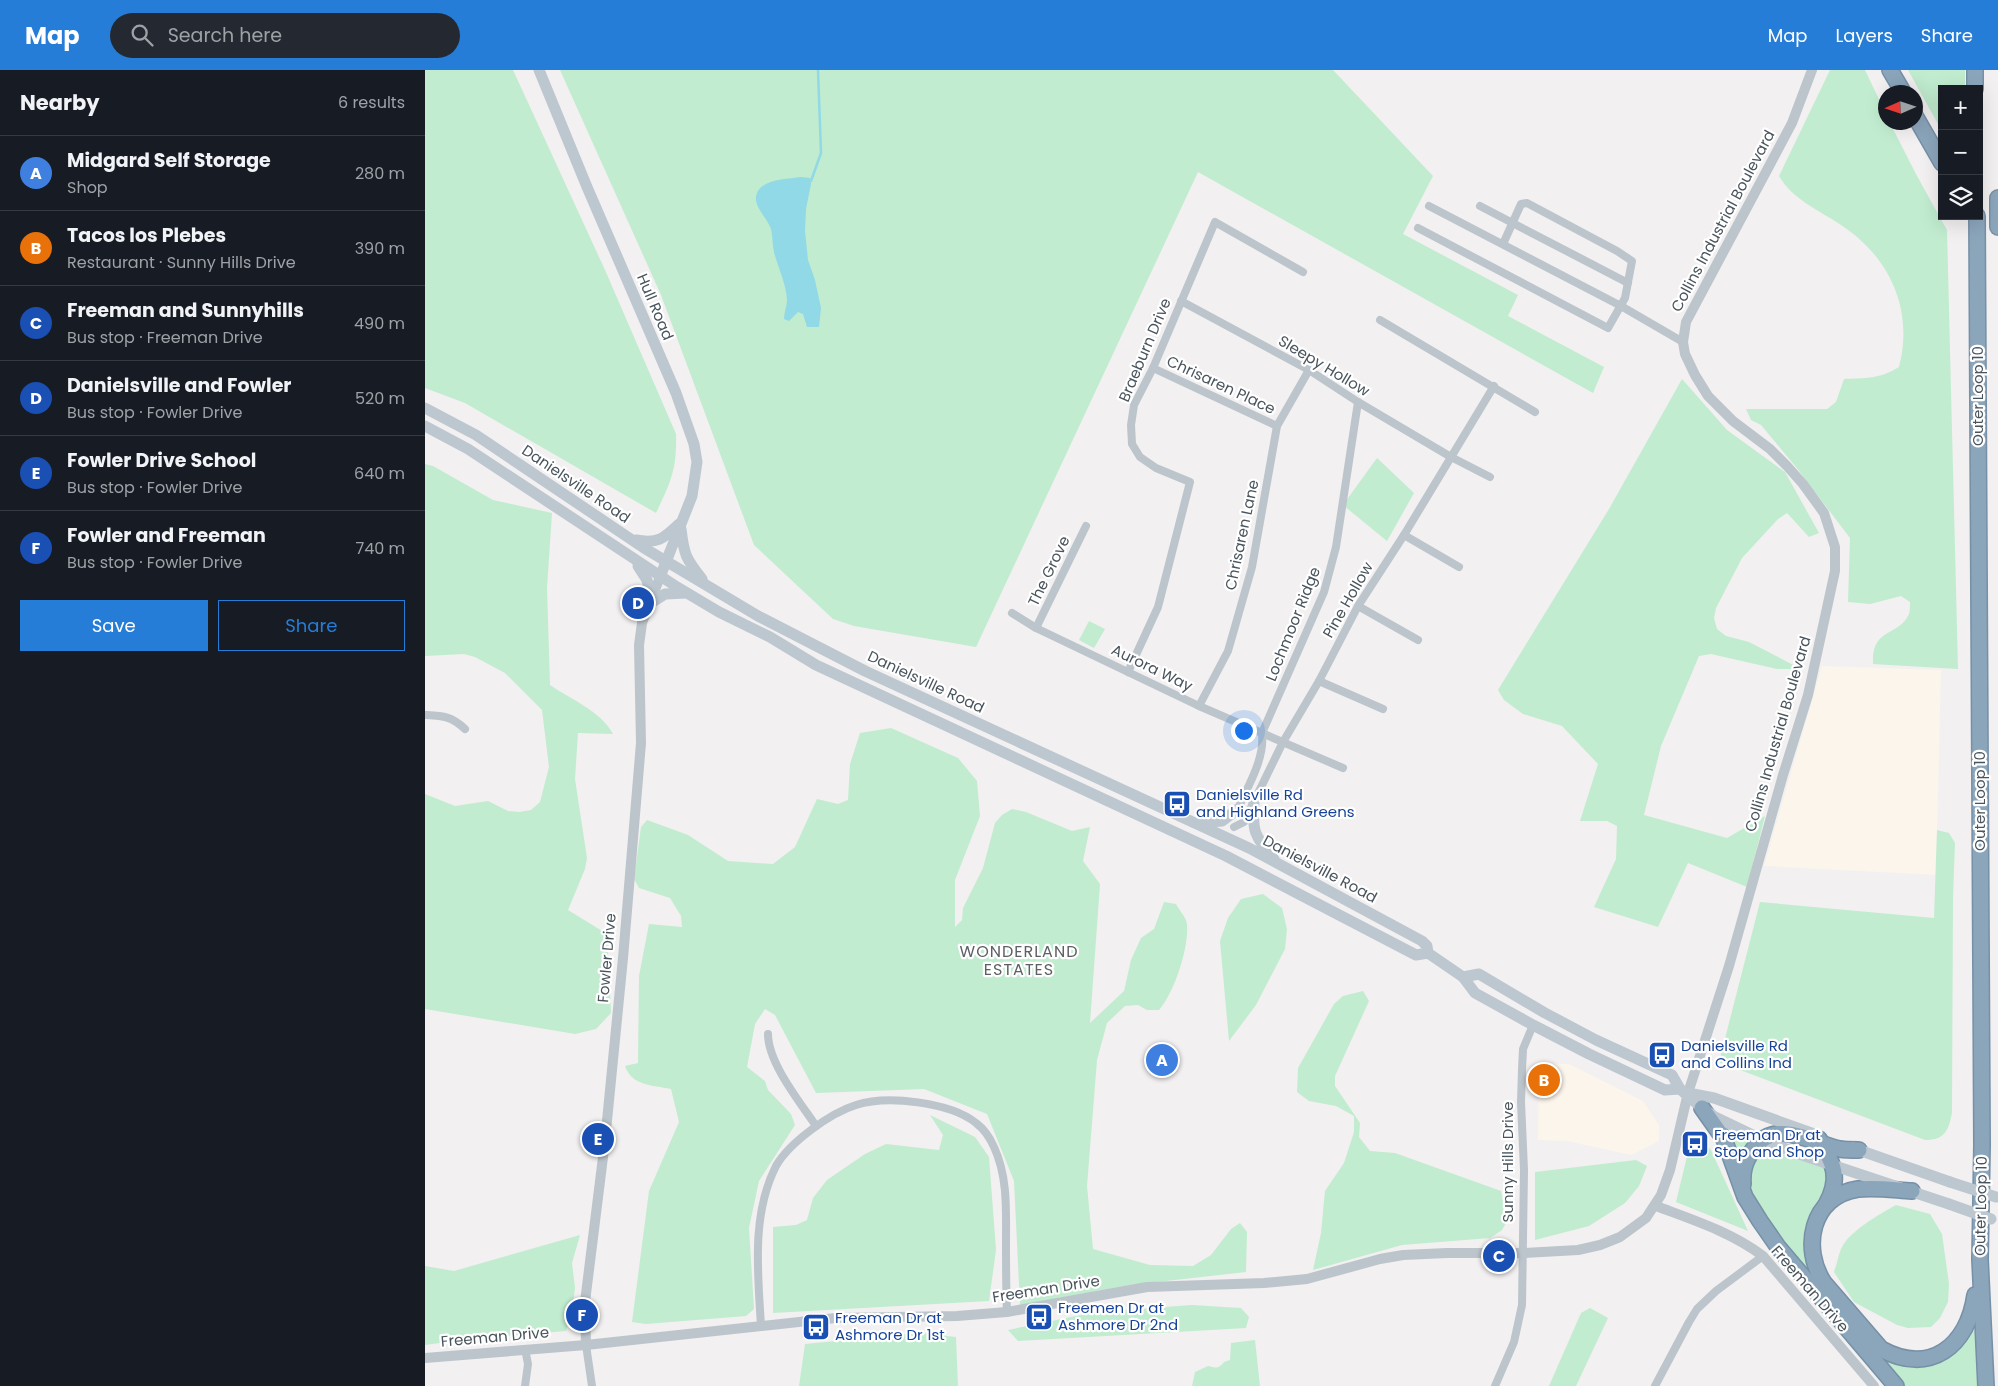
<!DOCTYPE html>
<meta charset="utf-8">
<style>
body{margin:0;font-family:Poppins,sans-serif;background:#242831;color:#f1f3f6}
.controls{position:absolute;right:15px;top:15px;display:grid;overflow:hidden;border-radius:0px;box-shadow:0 5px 20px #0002}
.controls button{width:45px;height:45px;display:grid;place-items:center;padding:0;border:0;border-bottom:1px solid #363941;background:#171b24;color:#f1f3f6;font:25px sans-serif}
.compass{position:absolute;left:1453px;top:15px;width:45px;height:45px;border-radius:50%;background:#171b24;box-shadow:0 5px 20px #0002;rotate:267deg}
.you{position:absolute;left:818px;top:660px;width:18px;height:18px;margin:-12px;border:4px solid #fff;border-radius:50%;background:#1a73e8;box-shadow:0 0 0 8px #1a73e833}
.badge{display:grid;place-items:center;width:32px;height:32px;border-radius:50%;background:#257dd7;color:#fff;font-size:16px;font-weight:700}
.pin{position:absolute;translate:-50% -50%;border:2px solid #fff;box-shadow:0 1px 5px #0006}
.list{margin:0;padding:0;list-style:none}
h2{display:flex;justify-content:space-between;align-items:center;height:65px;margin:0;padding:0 20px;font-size:21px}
h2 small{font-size:16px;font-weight:400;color:#9ea1a6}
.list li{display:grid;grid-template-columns:32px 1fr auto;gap:15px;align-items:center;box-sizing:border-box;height:75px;padding:0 20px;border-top:1px solid #363941}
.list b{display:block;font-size:19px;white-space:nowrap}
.list p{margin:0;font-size:16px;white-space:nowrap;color:#9ea1a6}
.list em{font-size:16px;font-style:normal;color:#9ea1a6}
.actions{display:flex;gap:10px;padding:15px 20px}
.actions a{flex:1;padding:11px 0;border:1px solid #257dd7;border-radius:0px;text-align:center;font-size:18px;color:#257dd7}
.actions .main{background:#257dd7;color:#fff}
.icon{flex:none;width:28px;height:28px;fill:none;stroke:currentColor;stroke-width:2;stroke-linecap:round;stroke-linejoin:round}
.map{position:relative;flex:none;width:1573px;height:1316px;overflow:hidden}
header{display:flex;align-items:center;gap:30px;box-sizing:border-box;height:70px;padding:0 25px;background:#257dd7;color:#fff}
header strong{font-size:24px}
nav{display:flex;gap:28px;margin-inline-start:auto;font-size:18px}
.search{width:350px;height:45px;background:#242831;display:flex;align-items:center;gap:12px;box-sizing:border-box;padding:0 18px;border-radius:28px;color:#9ea1a6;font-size:19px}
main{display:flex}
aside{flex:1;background:#171b24}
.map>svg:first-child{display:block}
.commercial{fill:#fbf5eb}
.green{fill:#c1eccf}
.water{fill:#91d9e6}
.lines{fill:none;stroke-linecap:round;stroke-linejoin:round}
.stream{stroke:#91d9e6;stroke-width:2.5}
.motorway-casing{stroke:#7690a7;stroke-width:18}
.minor{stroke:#bcc5cb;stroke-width:8}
.tertiary{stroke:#bcc5cb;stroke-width:10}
.secondary{stroke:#bdc7d0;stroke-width:11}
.motorway{stroke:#8ba5bb;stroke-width:15}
.secondary-bridge{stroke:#bdc7d0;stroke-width:11}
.labels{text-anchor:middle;stroke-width:4.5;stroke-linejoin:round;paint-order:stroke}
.street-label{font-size:15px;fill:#49545c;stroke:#fff}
.transit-label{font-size:15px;fill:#164399;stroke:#fff;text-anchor:start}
.neighbourhood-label{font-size:16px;letter-spacing:1px;fill:#5d6064;stroke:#fff}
</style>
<header>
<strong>Map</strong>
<div class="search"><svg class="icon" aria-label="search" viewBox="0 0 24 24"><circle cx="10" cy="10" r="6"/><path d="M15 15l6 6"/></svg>Search here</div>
<nav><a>Map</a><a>Layers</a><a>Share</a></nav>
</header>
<main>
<aside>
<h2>Nearby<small>6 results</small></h2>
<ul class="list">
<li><span class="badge" style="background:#3f7fe0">A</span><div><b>Midgard Self Storage</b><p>Shop</p></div><em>280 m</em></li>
<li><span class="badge" style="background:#e8710a">B</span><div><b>Tacos los Plebes</b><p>Restaurant · Sunny Hills Drive</p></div><em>390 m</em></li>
<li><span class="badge" style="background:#1a4fb4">C</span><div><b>Freeman and Sunnyhills</b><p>Bus stop · Freeman Drive</p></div><em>490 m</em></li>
<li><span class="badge" style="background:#1a4fb4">D</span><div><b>Danielsville and Fowler</b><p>Bus stop · Fowler Drive</p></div><em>520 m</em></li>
<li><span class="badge" style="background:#1a4fb4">E</span><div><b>Fowler Drive School</b><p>Bus stop · Fowler Drive</p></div><em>640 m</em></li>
<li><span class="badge" style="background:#1a4fb4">F</span><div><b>Fowler and Freeman</b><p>Bus stop · Fowler Drive</p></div><em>740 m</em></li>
</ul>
<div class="actions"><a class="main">Save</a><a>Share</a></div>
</aside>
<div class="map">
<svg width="1573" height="1316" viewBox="0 0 1573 1316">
<rect width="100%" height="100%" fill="#f2f0f0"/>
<g class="commercial">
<path d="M 1397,596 L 1516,600 L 1511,805 L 1339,796 Z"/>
<path d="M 1114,993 L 1144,994 L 1218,1031 L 1234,1055 L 1234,1071 L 1206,1085 L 1142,1071 L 1113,1070 Z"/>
</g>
<g class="green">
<path d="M 0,0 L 88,0 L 180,200 L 251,364 C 252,399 246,412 231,443 L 40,333 L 0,318 Z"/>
<path d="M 135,0 L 908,0 L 1008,106 L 978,164 L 1093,225 L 1083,246 L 1179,297 L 1168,323 L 773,102 L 551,577 L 429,556 L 408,549 L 329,475 L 236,225 Z"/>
<path d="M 1405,0 L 1440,0 L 1460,42 L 1460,52 L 1465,53 L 1492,106 L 1522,160 L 1533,599 L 1448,594 C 1446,557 1474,567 1484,544 C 1485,541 1485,535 1485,532 L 1476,526 L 1445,534 L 1423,532 L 1425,468 L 1371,397 L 1336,355 L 1326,350 L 1321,339 L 1402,339 L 1411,332 L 1419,309 C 1441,308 1455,309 1474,297 C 1489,240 1465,187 1416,155 C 1394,140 1368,130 1354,106 Z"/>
<path d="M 1483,0 L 1540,0 L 1540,19 L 1517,19 L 1517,53 L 1513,54 Z"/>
<path d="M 1257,309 L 1302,360 L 1360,402 L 1394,463 L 1384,467 L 1362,443 L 1353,449 L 1317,488 L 1291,538 L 1289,548 L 1292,559 L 1301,566 L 1324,572 L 1376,599 L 1352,599 L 1286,584 L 1274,586 L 1236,676 L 1219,745 L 1302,768 L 1340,746 L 1322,817 L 1263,793 L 1233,857 L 1169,837 L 1191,789 L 1192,756 L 1182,751 L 1155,751 L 1173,694 L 1137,656 L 1098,644 L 1079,630 L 1073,620 L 1184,439 Z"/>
<path d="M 952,388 L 989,423 L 962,471 L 918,435 Z"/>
<path d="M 0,394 L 8,396 L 68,430 L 127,443 L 122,518 L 125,615 C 145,629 176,641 188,664 L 153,663 L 150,709 L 162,788 L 160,799 L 143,840 L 182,864 L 186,943 L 171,959 L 150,964 L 0,939 L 0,724 L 30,736 L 63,731 L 83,741 L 94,742 L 106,740 L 115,732 L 124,697 L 117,640 L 80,603 L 50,587 L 39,584 L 0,586 Z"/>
<path d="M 664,551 L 680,559 L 669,578 L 654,570 Z"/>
<path d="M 466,658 L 533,688 L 552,711 L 555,746 L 530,810 L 530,857 L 537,850 L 538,838 L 558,798 L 570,753 L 577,745 L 587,739 L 601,742 L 647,761 L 665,757 L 658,791 L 675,814 L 665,953 L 699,921 L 706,890 L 716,868 L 729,859 L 739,832 L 751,834 C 754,840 762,848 762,855 C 764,878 749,923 734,940 L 722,940 L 713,935 L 700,936 L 682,953 L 672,990 L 662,1116 L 668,1179 L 725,1195 L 768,1196 L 786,1185 L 806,1159 L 815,1153 L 822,1162 L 821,1202 L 705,1215 L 595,1235 L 589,1111 L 562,1044 L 499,1019 L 391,1023 L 350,945 L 340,939 L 330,954 L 322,997 L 340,1011 L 343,1020 L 366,1044 L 370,1055 L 334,1111 L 324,1158 L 329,1239 L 321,1246 L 221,1254 L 207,1252 L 224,1121 L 254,1052 L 246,1019 C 227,1015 207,1016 200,996 L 213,993 L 214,906 L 224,854 L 257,857 L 256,846 L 245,828 L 214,818 L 209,809 L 216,757 L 222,750 L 263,765 L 303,791 L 348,794 L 370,777 L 392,729 L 413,734 L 423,730 L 425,694 L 435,663 Z"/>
<path d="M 1512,760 L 1524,763 L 1530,773 L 1528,826 L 1527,1042 C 1524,1060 1520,1070 1500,1070 L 1294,992 L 1335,832 L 1509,848 Z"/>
<path d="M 838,824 L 857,838 L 862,859 L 860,879 L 831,935 L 804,971 L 795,871 L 803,848 L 816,829 Z"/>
<path d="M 938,921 L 944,931 L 910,1006 L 910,1016 L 935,1053 L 934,1067 L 945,1081 L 970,1083 L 1076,1121 L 1082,1151 L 1077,1160 L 1065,1168 L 977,1175 L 888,1200 L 896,1163 L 900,1121 L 919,1093 L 929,1062 L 929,1046 L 911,1036 L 884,1031 L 872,1022 L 873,998 L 909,934 L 918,926 Z"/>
<path d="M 505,1045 L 550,1067 L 564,1087 L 571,1180 L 564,1231 L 348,1243 L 348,1157 L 371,1155 L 382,1150 L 388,1128 L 402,1110 L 440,1084 L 461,1074 L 514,1080 L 518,1065 Z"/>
<path d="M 1299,1060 L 1329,1070 L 1316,1098 Z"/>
<path d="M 1272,1066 L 1286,1080 L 1323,1161 L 1251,1132 L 1265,1074 Z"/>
<path d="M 1338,1074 L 1405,1099 L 1406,1105 L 1383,1183 L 1442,1270 L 1482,1292 L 1545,1259 L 1550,1261 L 1554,1316 L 1476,1316 L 1356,1174 L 1329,1134 L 1320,1106 Z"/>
<path d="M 1211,1090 L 1222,1096 L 1214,1116 L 1200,1133 L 1164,1156 L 1110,1170 L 1110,1102 Z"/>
<path d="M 1471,1135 L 1505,1144 L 1517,1164 L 1524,1214 L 1523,1232 L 1515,1248 L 1506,1257 L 1483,1258 L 1472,1255 L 1429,1232 L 1409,1202 C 1412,1194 1413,1186 1416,1179 C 1424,1161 1455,1144 1471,1135 Z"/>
<path d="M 155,1165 L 147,1193 L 150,1218 L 147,1242 L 141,1261 L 44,1269 L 0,1275 L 0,1196 L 29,1201 Z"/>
<path d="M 767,1235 L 816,1238 L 824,1247 L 821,1258 L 593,1271 L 583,1260 L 671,1242 Z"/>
<path d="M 1165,1238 L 1183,1248 L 1151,1316 L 1124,1316 L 1156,1243 Z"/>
<path d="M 495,1263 L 531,1267 L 533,1316 L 374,1316 L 380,1274 Z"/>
<path d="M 830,1270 L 835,1316 L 767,1316 L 770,1302 L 783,1296 C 790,1298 794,1299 799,1292 L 805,1290 L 806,1273 Z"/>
</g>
<path class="water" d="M 376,107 L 385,108 L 386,114 L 381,139 L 380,161 L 383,190 L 390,210 L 396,238 L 394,257 L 382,257 L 378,244 L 373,242 L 364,251 L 359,249 C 359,242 362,236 362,230 C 361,213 353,198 349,182 C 347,174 348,166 346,159 C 342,147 325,134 333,121 C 340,109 363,109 376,107 Z"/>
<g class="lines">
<path class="stream" d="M 386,111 L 396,83 L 393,0"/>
<g class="motorway-casing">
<g id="motorway">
<path d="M 1465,0 L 1478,22"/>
<path d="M 1550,0 L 1550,19"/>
<path d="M 1490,46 L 1517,93"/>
<path d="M 1573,128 L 1573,157"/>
<path d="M 1552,146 L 1557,1075 L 1555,1189 L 1561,1316"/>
<path d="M 1277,1038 L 1299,1069 L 1320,1127 L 1335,1151 L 1353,1177 L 1471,1316"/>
<path d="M 1394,1069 C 1409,1094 1416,1108 1401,1135"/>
<path d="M 1318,1114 C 1317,1100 1320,1092 1327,1081 C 1349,1046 1386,1073 1415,1079 C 1421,1080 1428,1080 1434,1080"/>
<path d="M 1487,1121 C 1470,1120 1451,1117 1433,1119 C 1386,1126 1376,1178 1399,1213 L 1456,1279 C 1505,1306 1543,1276 1550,1225"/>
</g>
</g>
<g class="minor">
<path d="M 1004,136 L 1196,236 L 1258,272"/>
<path d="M 1055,136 L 1203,213"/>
<path d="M 993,158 L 1183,258 L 1200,228 L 1207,191 L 1192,181 L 1102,133 L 1096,134 L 1078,174"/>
<path d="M 756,231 L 884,300 L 933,332 L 1026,387 L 1065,407"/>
<path d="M 955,250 L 1110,342"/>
<path d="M 728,298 L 852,356"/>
<path d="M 979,465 L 1034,497"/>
<path d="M 933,536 L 993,570"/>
<path d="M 587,543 L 611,558 L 774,636 L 918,698"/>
<path d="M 611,558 L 661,456"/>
<path d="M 703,602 L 733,537 L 765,412 L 731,398 L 715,387 L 707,374 L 706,355 L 709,335 L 728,298 L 790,152 L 878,202"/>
<path d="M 894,611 L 958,639"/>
<path d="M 774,636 L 803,581 L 827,497 L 852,356 L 884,300"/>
<path d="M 0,645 C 18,646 26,646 40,659"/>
<path d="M 812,741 C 822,717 840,690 837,663 L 899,522 L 911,477 L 933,332"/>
<path d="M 809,757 L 819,752 L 858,672 L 894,611 L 933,536 L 979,465 L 1069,316"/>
<path d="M 343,964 C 343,993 375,1032 391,1056"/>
<path d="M 336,1256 C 333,1204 326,1145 351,1096 C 364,1073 405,1043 431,1035 C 462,1025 525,1032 551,1053 C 559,1059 565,1068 569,1077 C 583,1107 581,1141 581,1173 C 581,1196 581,1219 582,1242"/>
<path d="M 161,1275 L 167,1316"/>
<path d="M 100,1279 L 103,1294 L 100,1316"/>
<path d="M 1070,1316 L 1089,1272 L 1097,1235 L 1099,1100 L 1096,1032 L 1097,1000 L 1098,979 L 1108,955"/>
<path d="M 1230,1316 L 1264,1252 L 1272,1239 L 1291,1221 L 1338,1186"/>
</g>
<g class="tertiary">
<path d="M 1231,1136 C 1268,1150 1306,1162 1338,1186 L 1449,1316"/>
<path d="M 161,1275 L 160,1232 L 180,1071 L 198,888 L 216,673 L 214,575 L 217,553 L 235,507"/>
<path d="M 0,1288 L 161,1275 L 411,1248 L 532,1246 L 582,1242 L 722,1217 L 839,1213 L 882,1209 L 955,1189 L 978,1185 L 1022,1183 L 1098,1183 L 1153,1180 L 1175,1175 L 1195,1167 L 1221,1148 L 1236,1125 L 1245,1100 L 1263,1023 L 1304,896 L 1358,705 L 1383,625 L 1410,501 L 1410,477 L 1399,443 L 1378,414 L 1362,396 L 1345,379 L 1308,351 L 1283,326 L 1270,305 L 1260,284 L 1258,272 L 1261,252 L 1367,53 L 1387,0"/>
</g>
<g class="secondary">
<path d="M 114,0 L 162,117 L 251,323 L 269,374 L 272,392 L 267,426 L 235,507"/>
<path d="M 0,338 L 51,365 L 219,478 L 333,546 L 440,601 L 824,778 L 997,871 L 1002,876 L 1003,883"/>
<path d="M 0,356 L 43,379 L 252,517 L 294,542 L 345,567 L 391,595 L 801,786 L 991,885 L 1003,883 L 1038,907 L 1050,923 L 1108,955 L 1164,984 L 1240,1020 L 1255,1019"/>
<path d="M 256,459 C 259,485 261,489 277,509"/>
<path d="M 211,470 C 234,474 239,468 254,454"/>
<path d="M 213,496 L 222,510 L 226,527"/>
<path d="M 224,534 L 240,524 L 261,523"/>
<path d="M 829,731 C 827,762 829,765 849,789"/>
<path d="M 774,753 L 797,751 L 813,739"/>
<path d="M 1038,907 L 1054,904 L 1120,943 L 1171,970 L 1247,1005 L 1255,1019 L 1277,1038 L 1290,1047 L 1338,1070 L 1377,1085 L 1524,1134"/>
<path d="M 1263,1023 L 1289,1028 L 1392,1065"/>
<path d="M 1428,1078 L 1525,1112"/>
</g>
<use href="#motorway" class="motorway"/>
<g class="secondary-bridge">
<path d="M 1525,1112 L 1571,1127"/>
<path d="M 1524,1134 L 1566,1149"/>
</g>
</g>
<defs>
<g id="bus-square" transform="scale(1.4375)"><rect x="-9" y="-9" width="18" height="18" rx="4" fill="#1a4fb4" stroke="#fff"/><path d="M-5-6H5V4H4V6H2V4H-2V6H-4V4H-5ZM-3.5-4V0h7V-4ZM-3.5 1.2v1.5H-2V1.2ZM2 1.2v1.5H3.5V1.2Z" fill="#fff"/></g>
</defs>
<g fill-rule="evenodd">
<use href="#bus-square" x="752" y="734"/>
<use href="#bus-square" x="1237" y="985"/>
<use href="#bus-square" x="1270" y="1074"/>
<use href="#bus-square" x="614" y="1247"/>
<use href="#bus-square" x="391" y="1257"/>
</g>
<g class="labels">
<g class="street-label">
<text transform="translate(1298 151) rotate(-62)" y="5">Collins Industrial Boulevard</text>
<text transform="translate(230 237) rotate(67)" y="5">Hull Road</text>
<text transform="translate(720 280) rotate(-67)" y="5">Braeburn Drive</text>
<text transform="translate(899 296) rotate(31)" y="5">Sleepy Hollow</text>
<text transform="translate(796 315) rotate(25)" y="5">Chrisaren Place</text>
<text transform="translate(1553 326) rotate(-90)" y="5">Outer Loop 10</text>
<text transform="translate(151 414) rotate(34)" y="5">Danielsville Road</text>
<text transform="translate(817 465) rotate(-78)" y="5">Chrisaren Lane</text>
<text transform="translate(624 501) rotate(-64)" y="5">The Grove</text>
<text transform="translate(923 530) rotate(-60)" y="5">Pine Hollow</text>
<text transform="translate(868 554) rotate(-68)" y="5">Lochmoor Ridge</text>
<text transform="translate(727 598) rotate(26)" y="5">Aurora Way</text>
<text transform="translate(501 612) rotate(25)" y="5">Danielsville Road</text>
<text transform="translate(1353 664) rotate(-74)" y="5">Collins Industrial Boulevard</text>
<text transform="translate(1555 731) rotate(-90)" y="5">Outer Loop 10</text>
<text transform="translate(895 799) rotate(28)" y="5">Danielsville Road</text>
<text transform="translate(182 888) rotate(-85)" y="5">Fowler Drive</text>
<text transform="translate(1083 1092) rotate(-90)" y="5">Sunny Hills Drive</text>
<text transform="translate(1556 1136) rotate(-89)" y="5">Outer Loop 10</text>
<text transform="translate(621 1219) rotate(-9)" y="5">Freeman Drive</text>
<text transform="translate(1385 1219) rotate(49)" y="5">Freeman Drive</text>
<text transform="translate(70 1267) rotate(-5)" y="5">Freeman Drive</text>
</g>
<g class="transit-label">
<text x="771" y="730">Danielsville Rd<tspan x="771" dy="17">and Highland Greens</tspan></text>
<text x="1256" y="981">Danielsville Rd<tspan x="1256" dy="17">and Collins Ind</tspan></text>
<text x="1289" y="1070">Freeman Dr at<tspan x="1289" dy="17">Stop and Shop</tspan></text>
<text x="633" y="1243">Freemen Dr at<tspan x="633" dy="17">Ashmore Dr 2nd</tspan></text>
<text x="410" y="1253">Freeman Dr at<tspan x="410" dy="17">Ashmore Dr 1st</tspan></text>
</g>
<g class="neighbourhood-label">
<text x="594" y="887">WONDERLAND<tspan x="594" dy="18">ESTATES</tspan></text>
</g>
</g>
</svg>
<div class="controls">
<button>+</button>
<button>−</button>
<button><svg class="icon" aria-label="layers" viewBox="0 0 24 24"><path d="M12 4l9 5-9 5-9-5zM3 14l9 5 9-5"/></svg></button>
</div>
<svg class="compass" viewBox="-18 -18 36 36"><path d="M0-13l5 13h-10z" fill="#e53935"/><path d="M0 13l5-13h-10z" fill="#9ea1a6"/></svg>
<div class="you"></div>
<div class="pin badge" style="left:737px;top:990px;background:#3f7fe0">A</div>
<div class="pin badge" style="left:1119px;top:1010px;background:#e8710a">B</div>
<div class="pin badge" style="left:1074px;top:1186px;background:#1a4fb4">C</div>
<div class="pin badge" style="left:213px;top:533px;background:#1a4fb4">D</div>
<div class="pin badge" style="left:173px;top:1069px;background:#1a4fb4">E</div>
<div class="pin badge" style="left:157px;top:1245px;background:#1a4fb4">F</div>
</div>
</main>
